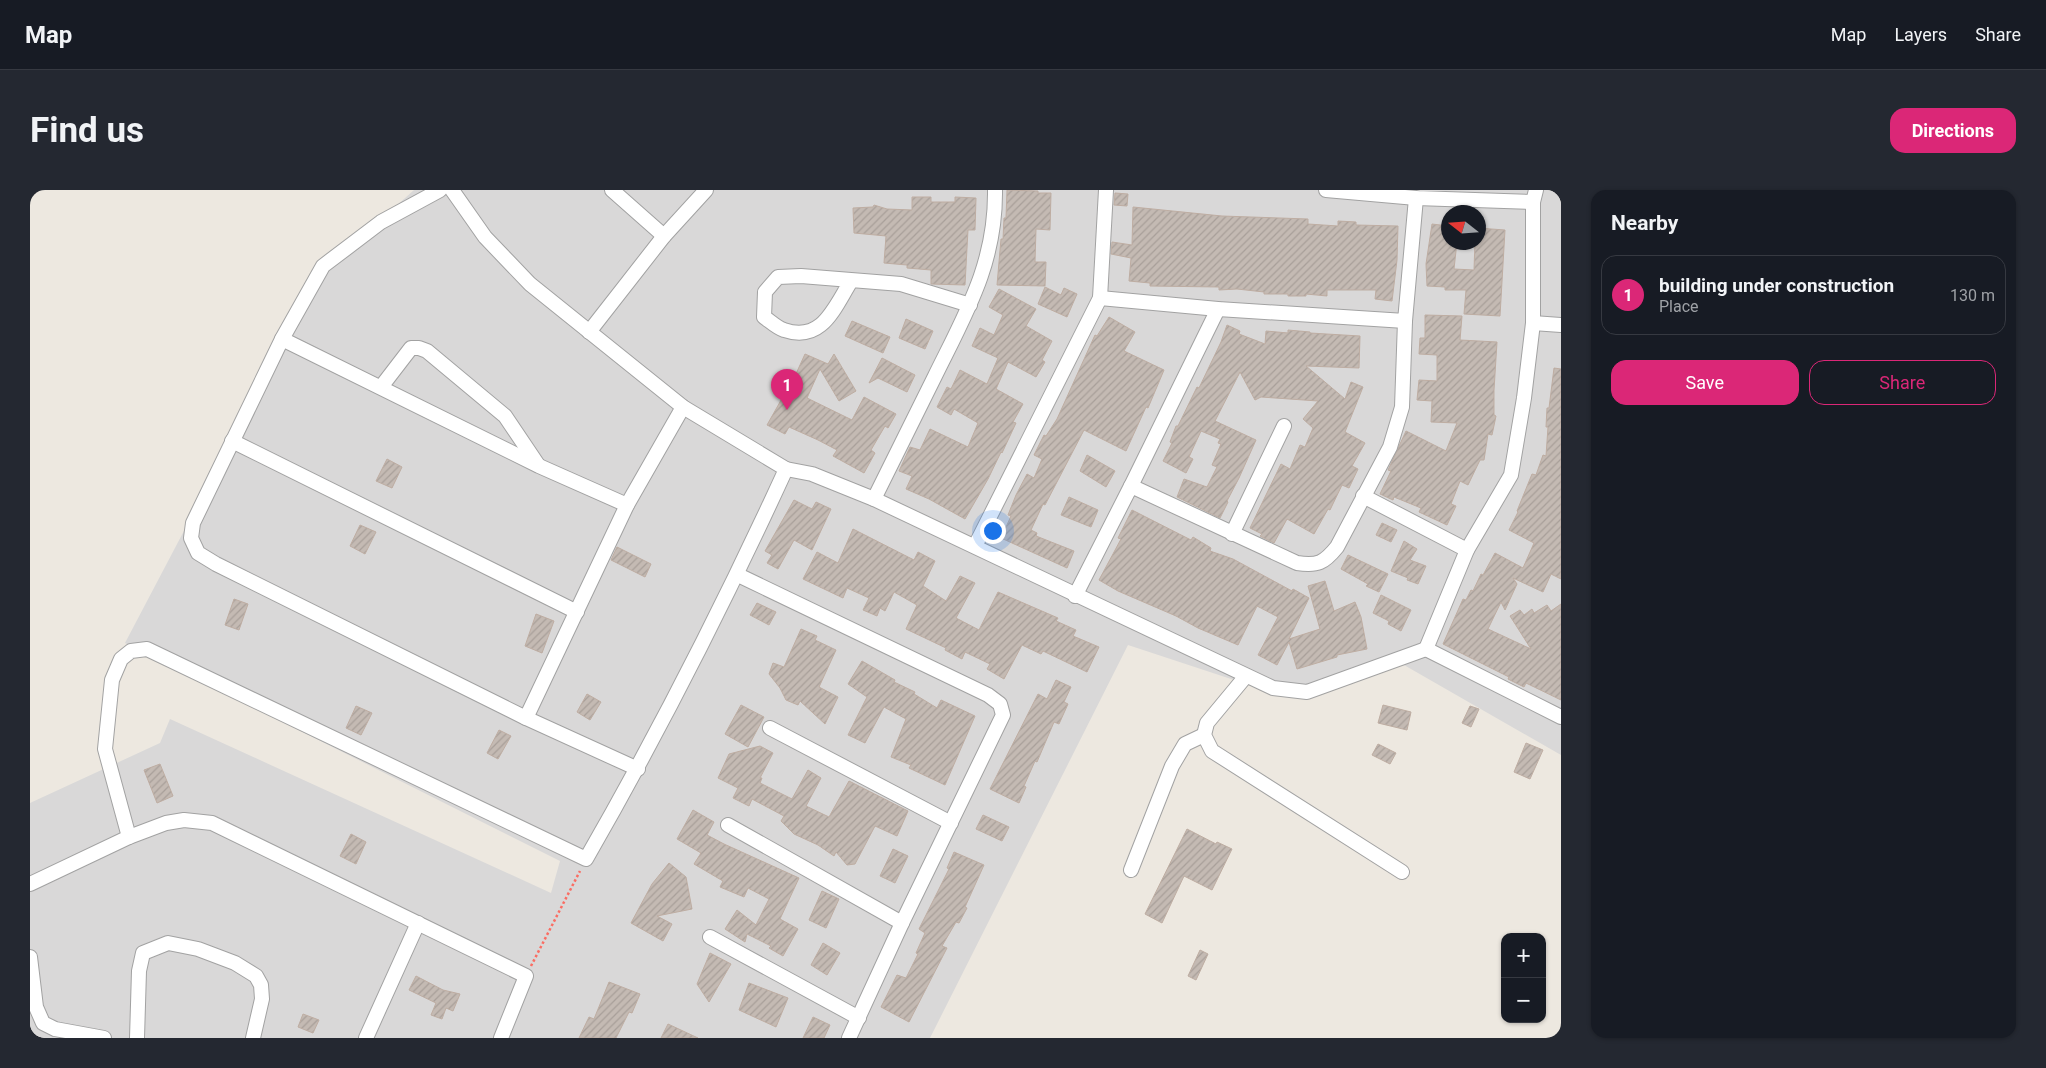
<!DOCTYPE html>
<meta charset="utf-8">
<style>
body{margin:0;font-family:Roboto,sans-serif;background:#242831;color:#f1f3f6}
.controls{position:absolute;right:15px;bottom:15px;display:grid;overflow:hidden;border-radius:10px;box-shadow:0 1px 4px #0004}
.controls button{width:45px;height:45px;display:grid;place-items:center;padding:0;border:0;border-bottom:1px solid #363941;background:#171b24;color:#f1f3f6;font:25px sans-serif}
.compass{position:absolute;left:1411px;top:15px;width:45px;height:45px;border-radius:50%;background:#171b24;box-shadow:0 1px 4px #0004;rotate:287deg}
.you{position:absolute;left:962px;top:340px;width:18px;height:18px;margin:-12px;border:4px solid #fff;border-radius:50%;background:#1a73e8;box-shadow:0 0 0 8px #1a73e833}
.badge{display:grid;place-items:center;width:32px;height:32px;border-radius:50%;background:#db2777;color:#fff;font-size:16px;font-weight:700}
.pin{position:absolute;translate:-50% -41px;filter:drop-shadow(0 1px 2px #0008)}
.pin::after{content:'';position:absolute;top:26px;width:18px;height:15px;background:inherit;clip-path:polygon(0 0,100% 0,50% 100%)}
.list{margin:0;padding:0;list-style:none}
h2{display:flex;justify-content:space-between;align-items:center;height:65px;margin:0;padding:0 20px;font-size:21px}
h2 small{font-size:16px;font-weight:400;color:#9ea1a6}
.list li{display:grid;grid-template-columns:32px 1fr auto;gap:15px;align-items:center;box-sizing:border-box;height:80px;margin:0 10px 10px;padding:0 10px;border:1px solid #363941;border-radius:15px}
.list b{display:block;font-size:19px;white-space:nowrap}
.list p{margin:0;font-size:16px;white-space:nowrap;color:#9ea1a6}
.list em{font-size:16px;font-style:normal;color:#9ea1a6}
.actions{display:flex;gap:10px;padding:15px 20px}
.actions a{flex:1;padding:11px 0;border:1px solid #db2777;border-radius:15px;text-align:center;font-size:18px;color:#db2777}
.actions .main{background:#db2777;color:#fff}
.map{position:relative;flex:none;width:1531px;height:848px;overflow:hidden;border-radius:15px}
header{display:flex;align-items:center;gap:30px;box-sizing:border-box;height:70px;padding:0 25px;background:#171b24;border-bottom:1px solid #363941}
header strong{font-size:24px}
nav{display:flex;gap:28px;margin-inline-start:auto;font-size:18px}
.intro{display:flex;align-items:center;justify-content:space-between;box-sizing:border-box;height:120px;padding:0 30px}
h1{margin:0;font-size:35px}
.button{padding:12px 22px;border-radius:15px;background:#db2777;color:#fff;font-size:18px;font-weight:700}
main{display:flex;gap:30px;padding:0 30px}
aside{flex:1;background:#171b24;border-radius:15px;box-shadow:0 1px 4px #0004}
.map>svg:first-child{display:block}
.residential{fill:#d9d8d8;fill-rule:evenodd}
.building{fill:url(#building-hatch);stroke:#beada2}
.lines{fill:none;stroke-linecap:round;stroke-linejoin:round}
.minor-casing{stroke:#a2a2a2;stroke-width:16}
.path{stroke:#fa6d63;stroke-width:2.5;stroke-dasharray:2.5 2.5;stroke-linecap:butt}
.minor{stroke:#fff;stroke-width:14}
</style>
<header>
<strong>Map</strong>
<nav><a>Map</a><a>Layers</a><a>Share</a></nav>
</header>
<div class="intro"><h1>Find us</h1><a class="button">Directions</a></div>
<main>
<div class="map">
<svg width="1531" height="848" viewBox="0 0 1531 848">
<defs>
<pattern id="building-hatch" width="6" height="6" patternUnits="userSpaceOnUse" patternTransform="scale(1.25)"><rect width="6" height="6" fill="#c4bab3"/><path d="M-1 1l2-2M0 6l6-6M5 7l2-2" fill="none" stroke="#a89f99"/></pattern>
</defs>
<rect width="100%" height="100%" fill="#ede8e0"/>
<path class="residential" d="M 384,0 L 1531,0 L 1531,565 L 1374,475 L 1253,506 L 1098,455 L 900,848 L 0,848 L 0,613 L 130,553 L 140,529 L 521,703 L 530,671 L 95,453 L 288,86 ZM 1418,22 L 1448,22 L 1448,52 L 1418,52 Z"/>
<g class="building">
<path d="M 977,0 L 1008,1 L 1008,3 L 1021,3 L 1020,40 L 1006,39 L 1005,72 L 1016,72 L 1015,96 L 967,95 L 971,49 L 973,49 L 974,28 L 976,28 Z"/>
<path d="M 1085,3 L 1098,4 L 1097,16 L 1084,15 Z"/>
<path d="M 882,7 L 901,7 L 901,12 L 925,12 L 925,7 L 946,8 L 945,40 L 938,40 L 935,95 L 901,94 L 901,80 L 877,78 L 877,75 L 854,73 L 856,46 L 824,43 L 823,18 L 843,17 L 844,15 L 857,19 L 882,20 Z"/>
<path d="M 1103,17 L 1192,26 L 1278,29 L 1278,34 L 1308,36 L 1308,31 L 1326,32 L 1326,35 L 1368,36 L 1367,70 L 1362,111 L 1345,109 L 1346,100 L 1297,100 L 1297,106 L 1276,104 L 1276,106 L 1258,106 L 1258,104 L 1234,104 L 1234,102 L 1207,99 L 1189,100 L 1189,97 L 1120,96 L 1120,93 L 1099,91 L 1101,68 L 1081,64 L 1082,52 L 1102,55 Z"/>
<path d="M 1402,34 L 1418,36 L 1418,52 L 1427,52 L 1424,79 L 1444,80 L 1445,52 L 1448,52 L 1448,38 L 1475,40 L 1470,126 L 1434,124 L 1436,100 L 1415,100 L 1415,97 L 1397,96 L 1396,74 Z"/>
<path d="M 1015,97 L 1031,105 L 1034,98 L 1047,104 L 1037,127 L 1008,114 Z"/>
<path d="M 969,99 L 1006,119 L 996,136 L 1022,151 L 1012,170 L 1015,172 L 1006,187 L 978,172 L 966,199 L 993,214 L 983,232 L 986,233 L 972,263 L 971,262 L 958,289 L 935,329 L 899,309 L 876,299 L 882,286 L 869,281 L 880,257 L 890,260 L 900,239 L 938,257 L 948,233 L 924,219 L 921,225 L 907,217 L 917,197 L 921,199 L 930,180 L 957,194 L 968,168 L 942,156 L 950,138 L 964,145 L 973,125 L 959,117 Z"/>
<path d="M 1395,125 L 1432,126 L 1430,150 L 1467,152 L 1464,200 L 1464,225 L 1466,226 L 1462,245 L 1458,244 L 1454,270 L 1450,270 L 1438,295 L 1430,291 L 1421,314 L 1426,316 L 1417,335 L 1389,322 L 1391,318 L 1364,307 L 1363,310 L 1350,304 L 1361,281 L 1358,280 L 1376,241 L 1416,261 L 1427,233 L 1401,232 L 1402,211 L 1387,210 L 1389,190 L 1407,191 L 1407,165 L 1389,164 L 1390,148 L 1395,148 Z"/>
<path d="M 1079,127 L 1105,142 L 1094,161 L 1134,180 L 1118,218 L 1116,217 L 1096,261 L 1054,240 L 1015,315 L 1013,314 L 1001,340 L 1007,343 L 1006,346 L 1044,361 L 1037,378 L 971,348 L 981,326 L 978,325 L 986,305 L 997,284 L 1004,288 L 1012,269 L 1004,265 L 1014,245 L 1016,246 L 1027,229 L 1065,145 L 1067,146 Z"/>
<path d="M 876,129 L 903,141 L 895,159 L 869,148 Z"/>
<path d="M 822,131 L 860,147 L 853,163 L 815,146 Z"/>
<path d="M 1197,135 L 1210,141 L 1209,144 L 1235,154 L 1236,141 L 1258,143 L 1258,140 L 1280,142 L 1280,143 L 1330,146 L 1329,178 L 1276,176 L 1315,209 L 1321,192 L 1333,197 L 1315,242 L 1335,253 L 1322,276 L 1328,279 L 1319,298 L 1312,295 L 1300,320 L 1298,319 L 1284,344 L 1257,329 L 1244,353 L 1230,346 L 1232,344 L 1220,338 L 1251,274 L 1260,279 L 1270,255 L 1275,257 L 1283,238 L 1273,229 L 1288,211 L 1231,207 L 1225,210 L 1210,182 L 1185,231 L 1226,250 L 1209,288 L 1197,311 L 1198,312 L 1190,328 L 1147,307 L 1154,289 L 1177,297 L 1187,277 L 1182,275 L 1191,254 L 1188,253 L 1190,249 L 1171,241 L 1159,267 L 1163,269 L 1156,283 L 1133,271 L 1142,253 L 1140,252 L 1146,236 L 1148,236 L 1167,197 L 1169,198 L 1191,152 Z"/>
<path d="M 775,164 L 798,174 L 804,164 L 826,201 L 809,211 L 790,179 L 777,208 L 822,230 L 834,207 L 866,224 L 858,238 L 855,236 L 841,260 L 845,263 L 834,283 L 803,266 L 807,260 L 788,250 L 759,237 L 755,244 L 737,235 L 759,196 L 760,197 Z"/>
<path d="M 852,168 L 885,185 L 877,202 L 848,188 L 839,193 Z"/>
<path d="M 1524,178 L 1531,179 L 1531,389 L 1521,384 L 1513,402 L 1483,388 L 1487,394 L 1475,420 L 1471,412 L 1458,439 L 1501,459 L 1480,426 L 1490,420 L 1494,425 L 1502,419 L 1504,423 L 1517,415 L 1521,421 L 1531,414 L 1531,510 L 1496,493 L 1494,497 L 1478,489 L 1479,487 L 1413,454 L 1433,409 L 1436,410 L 1441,400 L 1443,401 L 1451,384 L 1453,385 L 1465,363 L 1493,378 L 1504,353 L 1479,340 L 1488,322 L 1487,321 L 1502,284 L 1506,285 L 1513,265 L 1516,266 L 1518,237 L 1516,237 L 1517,218 L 1519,218 Z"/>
<path d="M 1057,265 L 1085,281 L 1076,297 L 1050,281 Z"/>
<path d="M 357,269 L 372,277 L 362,298 L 346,291 Z"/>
<path d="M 1039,307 L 1068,320 L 1061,337 L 1031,325 Z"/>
<path d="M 764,310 L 782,319 L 786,312 L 801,319 L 782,360 L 764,350 L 748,379 L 737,373 L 742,365 L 735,361 Z"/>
<path d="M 1102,320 L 1161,350 L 1163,347 L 1181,358 L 1180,361 L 1203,369 L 1262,401 L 1263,399 L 1279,408 L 1259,449 L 1290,439 L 1278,396 L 1295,391 L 1304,421 L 1325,412 L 1331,427 L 1337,459 L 1307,465 L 1307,467 L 1267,479 L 1259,452 L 1247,475 L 1228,465 L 1248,427 L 1227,416 L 1208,455 L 1168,438 L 1146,426 L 1088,401 L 1069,390 L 1091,349 L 1088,348 Z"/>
<path d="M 1352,333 L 1367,340 L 1361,352 L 1346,345 Z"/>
<path d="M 330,335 L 346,342 L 335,364 L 320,356 Z"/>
<path d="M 823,339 L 884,370 L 888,362 L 905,371 L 893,396 L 916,411 L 930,386 L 945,393 L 926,428 L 949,440 L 968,402 L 1028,428 L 1026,431 L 1046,440 L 1043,446 L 1069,457 L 1057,482 L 1013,461 L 1011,464 L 992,455 L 974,489 L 957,479 L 960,474 L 935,462 L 932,469 L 915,460 L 916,458 L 876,439 L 887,415 L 864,402 L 855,421 L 850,418 L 847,426 L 833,420 L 839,408 L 817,398 L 813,408 L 773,389 L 787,362 L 808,373 Z"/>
<path d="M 1374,351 L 1387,359 L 1380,370 L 1396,376 L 1388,394 L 1377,390 L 1378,388 L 1361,381 Z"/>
<path d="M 587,357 L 621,374 L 615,387 L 581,370 Z"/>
<path d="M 1318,365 L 1358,384 L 1349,402 L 1336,396 L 1338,394 L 1311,379 Z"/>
<path d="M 1351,405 L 1381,420 L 1371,441 L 1358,434 L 1359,431 L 1343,423 Z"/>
<path d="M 204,409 L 218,414 L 209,440 L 195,435 Z"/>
<path d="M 727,413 L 746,422 L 739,435 L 720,425 Z"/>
<path d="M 506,424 L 524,431 L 512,463 L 495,456 Z"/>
<path d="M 771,439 L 787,446 L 785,450 L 806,460 L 789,497 L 808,507 L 795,534 L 770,511 L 768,515 L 756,510 L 750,498 L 739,484 L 743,473 L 754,477 Z"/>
<path d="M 832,471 L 865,490 L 864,492 L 885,502 L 884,504 L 907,518 L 911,510 L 945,526 L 915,595 L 879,578 L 881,575 L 861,567 L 876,529 L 854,517 L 835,553 L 818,545 L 837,507 L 818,494 Z"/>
<path d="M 1026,490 L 1041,497 L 1034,512 L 1038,514 L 1029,534 L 1024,532 L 1007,572 L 1005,571 L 994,596 L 996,597 L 989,613 L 960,599 L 1008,504 L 1017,509 Z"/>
<path d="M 557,504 L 571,512 L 560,530 L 547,522 Z"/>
<path d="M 711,515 L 734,527 L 718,557 L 695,544 Z"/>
<path d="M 1353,515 L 1381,522 L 1377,540 L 1348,533 Z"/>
<path d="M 326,516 L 342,523 L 331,545 L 316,538 Z"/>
<path d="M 1440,516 L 1449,519 L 1441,537 L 1432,533 Z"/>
<path d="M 469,540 L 481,546 L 468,569 L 457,563 Z"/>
<path d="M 1496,553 L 1513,560 L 1500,589 L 1484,582 Z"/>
<path d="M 1348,554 L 1366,563 L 1360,574 L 1342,565 Z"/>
<path d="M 730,556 L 743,563 L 730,588 L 732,588 L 730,593 L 762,609 L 778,580 L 791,588 L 776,616 L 799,627 L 819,591 L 878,621 L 867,646 L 845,636 L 825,674 L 817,675 L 806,662 L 804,666 L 788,655 L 764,644 L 751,631 L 754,626 L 722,609 L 719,616 L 703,608 L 708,598 L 688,588 L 699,564 Z"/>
<path d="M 130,574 L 143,606 L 127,613 L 114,580 Z"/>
<path d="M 663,620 L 684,632 L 677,645 L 694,654 L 769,688 L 750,729 L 768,739 L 753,766 L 739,758 L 741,756 L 717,744 L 715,752 L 695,739 L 707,720 L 726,735 L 739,709 L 718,698 L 714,707 L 690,697 L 693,691 L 664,674 L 671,663 L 647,649 Z"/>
<path d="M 953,625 L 979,637 L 972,651 L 946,639 Z"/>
<path d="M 1157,639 L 1186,654 L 1187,652 L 1202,659 L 1182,700 L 1154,686 L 1132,733 L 1115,724 Z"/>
<path d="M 321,644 L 336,652 L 326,674 L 310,666 Z"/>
<path d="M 863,659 L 878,666 L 865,693 L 850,686 Z"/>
<path d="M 924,662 L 954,675 L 935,717 L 937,718 L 929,733 L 926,732 L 912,756 L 917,758 L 879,832 L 851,817 L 867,785 L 876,788 L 888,764 L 886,763 L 895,743 L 889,739 L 919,679 L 917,678 Z"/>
<path d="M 639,673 L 656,687 L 662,719 L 627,726 L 642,734 L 633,751 L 601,733 L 622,694 Z"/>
<path d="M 792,701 L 809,709 L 796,738 L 779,730 Z"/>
<path d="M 793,753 L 810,763 L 797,785 L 781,775 Z"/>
<path d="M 1170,760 L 1178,764 L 1166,790 L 1158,786 Z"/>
<path d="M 680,763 L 701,774 L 679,812 L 667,794 Z"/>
<path d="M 386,786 L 413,800 L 430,804 L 423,821 L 416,818 L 412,829 L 401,825 L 406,813 L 379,800 Z"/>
<path d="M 579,792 L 610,804 L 602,823 L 599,822 L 586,848 L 549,848 L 559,827 L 564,829 Z"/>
<path d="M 719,793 L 758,808 L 746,837 L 709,820 Z"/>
<path d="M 273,824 L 289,830 L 283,843 L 268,837 Z"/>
<path d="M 783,827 L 800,835 L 794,848 L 773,848 Z"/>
<path d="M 638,834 L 668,848 L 631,848 Z"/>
</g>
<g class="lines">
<g class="minor-casing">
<g id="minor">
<path d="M 410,0 L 351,32 L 293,76 L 252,149 L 163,333 L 161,348 L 168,363 L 186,374 L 496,528 L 608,579"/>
<path d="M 582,0 L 634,46"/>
<path d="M 1296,0 L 1386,8 L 1503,12"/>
<path d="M 1506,0 L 1503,12 L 1503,133 L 1494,208 L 1481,285 L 1437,360 L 1396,459 L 1531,527"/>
<path d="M 821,91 C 804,118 792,153 754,140 C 747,138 740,131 734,127 L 735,102 L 748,87 L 771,86 L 871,94 L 940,115"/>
<path d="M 1070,108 L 1188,119 L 1375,131 L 1386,8"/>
<path d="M 1503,133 L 1531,135"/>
<path d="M 559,142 L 634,46 L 676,0"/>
<path d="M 252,149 L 509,276 L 597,315"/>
<path d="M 351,197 L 381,158 L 389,158 L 397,161 L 475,226 L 508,275"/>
<path d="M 202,251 L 547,422"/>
<path d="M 756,279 L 782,284 L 844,309 L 1243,498 L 1277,502 L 1396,459"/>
<path d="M 1101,296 L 1188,119"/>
<path d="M 1333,306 L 1437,360"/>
<path d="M 844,309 C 864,268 885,227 905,186 C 936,123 966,73 965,0"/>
<path d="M 1202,344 L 1254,236"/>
<path d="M 945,356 L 1070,108 L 1076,0"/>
<path d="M 708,385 L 958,505 L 970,514 L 973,525 L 872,733 L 819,848"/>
<path d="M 1045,406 L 1101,296 L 1267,373 C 1288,376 1294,373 1307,357 L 1360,257 L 1372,217 L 1375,131"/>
<path d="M 1216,486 L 1177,533 L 1174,545 L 1182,561 L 1372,682"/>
<path d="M 496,528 L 597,315 L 653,217"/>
<path d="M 740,538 L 921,633"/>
<path d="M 698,635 L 872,733"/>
<path d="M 99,647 L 75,559 L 82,490 L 91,469 L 101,461 L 117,459 L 556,669 C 629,542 695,412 756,279 L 653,217 L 500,94 L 455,47 L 422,0"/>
<path d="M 1101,680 L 1142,576 L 1155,554 L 1174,545"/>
<path d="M 0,694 L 99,647 L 136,633 L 154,630 L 182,633 L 496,786 L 471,848"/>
<path d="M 680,747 L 829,828"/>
<path d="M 0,767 L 6,817 L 13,833 L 25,839 L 74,848"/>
<path d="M 107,848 L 109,781 L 113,763 L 138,753 L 168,759 L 205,773 L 226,786 L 231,795 L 232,809 L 223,848"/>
<path d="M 336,848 L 388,733"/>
</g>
</g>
<path class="path" d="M 501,776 L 550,681"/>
<use href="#minor" class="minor"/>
</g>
</svg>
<div class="controls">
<button>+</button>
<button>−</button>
</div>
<svg class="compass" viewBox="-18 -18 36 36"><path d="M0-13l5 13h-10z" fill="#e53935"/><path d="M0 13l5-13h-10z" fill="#9ea1a6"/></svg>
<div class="you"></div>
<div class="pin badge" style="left:757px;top:220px">1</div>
</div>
<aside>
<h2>Nearby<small></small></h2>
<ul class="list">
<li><span class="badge">1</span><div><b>building under construction</b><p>Place</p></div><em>130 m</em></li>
</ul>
<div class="actions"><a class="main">Save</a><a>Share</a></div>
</aside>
</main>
